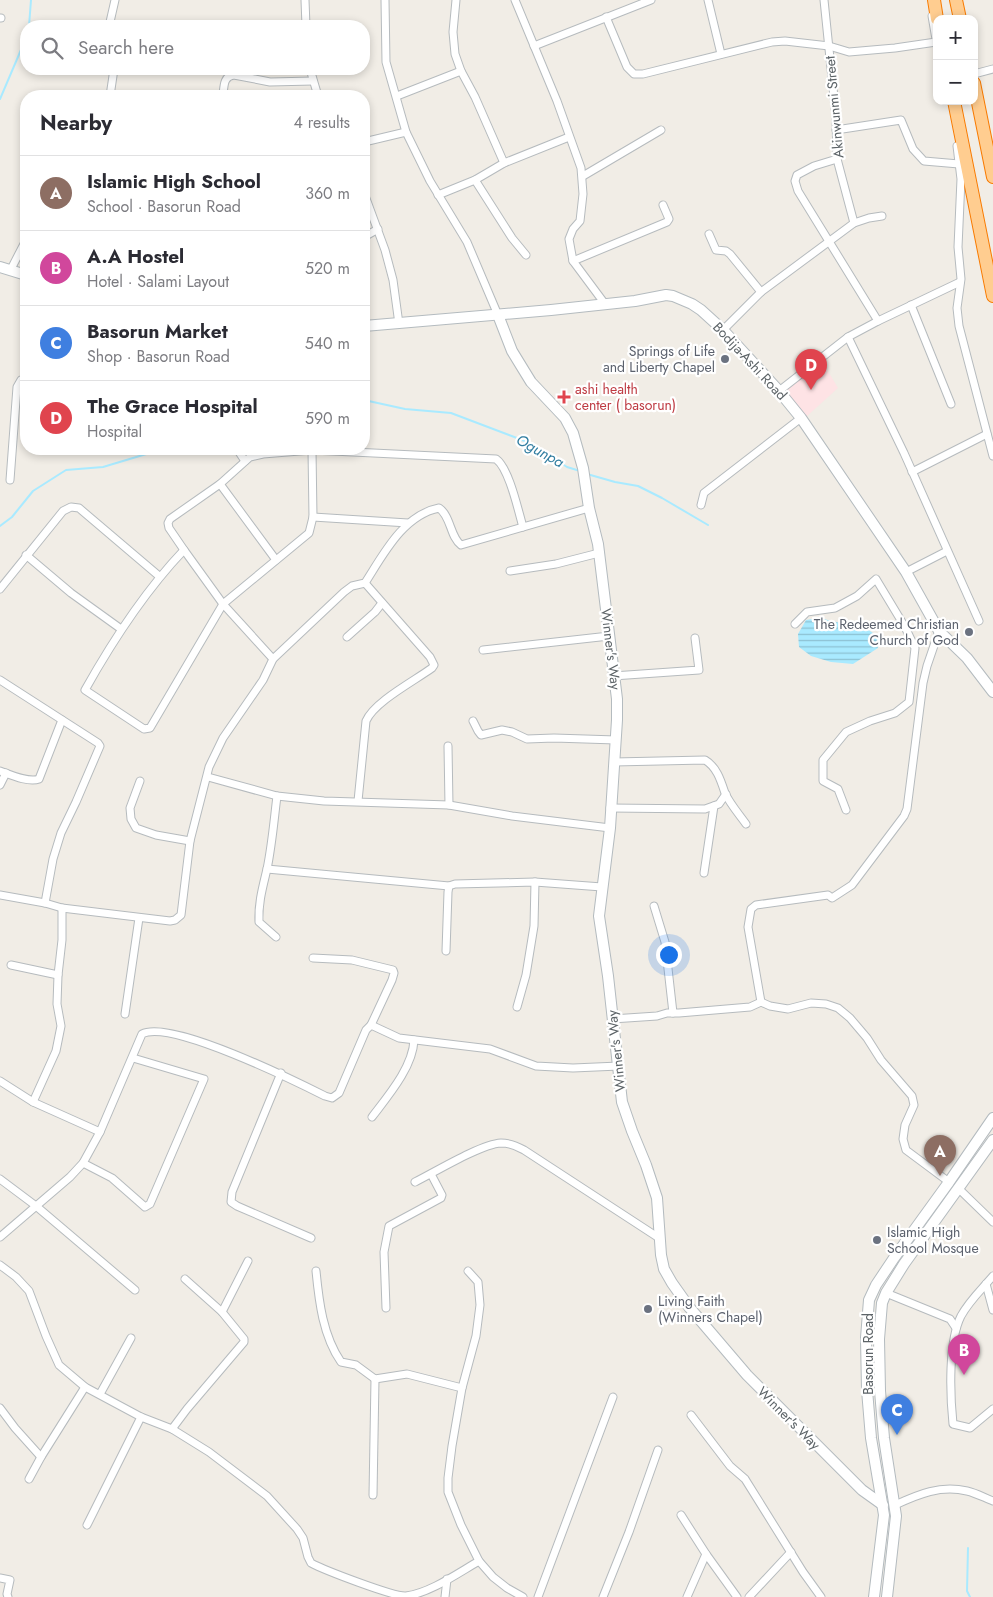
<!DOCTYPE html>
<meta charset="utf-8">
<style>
body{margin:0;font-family:Jost,sans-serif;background:#f2f2f3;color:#2b2b33}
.controls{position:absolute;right:15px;top:15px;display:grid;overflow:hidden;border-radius:10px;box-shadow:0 2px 8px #0003}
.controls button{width:45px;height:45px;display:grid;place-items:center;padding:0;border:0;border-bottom:1px solid #e1e1e2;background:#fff;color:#2b2b33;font:25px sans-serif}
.you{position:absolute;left:668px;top:954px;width:18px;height:18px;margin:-12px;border:4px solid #fff;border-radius:50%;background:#1a73e8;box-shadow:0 0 0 8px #1a73e833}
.badge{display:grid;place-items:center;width:32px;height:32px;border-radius:50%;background:#2563eb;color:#fff;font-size:16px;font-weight:700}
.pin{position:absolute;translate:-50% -41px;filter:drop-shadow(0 1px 2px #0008)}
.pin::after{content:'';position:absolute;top:26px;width:18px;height:15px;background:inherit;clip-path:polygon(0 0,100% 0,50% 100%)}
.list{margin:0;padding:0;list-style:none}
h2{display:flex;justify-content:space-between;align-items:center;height:65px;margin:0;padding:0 20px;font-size:21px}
h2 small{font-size:16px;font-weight:400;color:#7c7c81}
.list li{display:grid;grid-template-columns:32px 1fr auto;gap:15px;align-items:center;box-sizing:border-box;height:75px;padding:0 20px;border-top:1px solid #e1e1e2}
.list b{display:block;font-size:19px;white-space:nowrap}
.list p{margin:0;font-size:16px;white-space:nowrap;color:#7c7c81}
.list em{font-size:16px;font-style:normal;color:#7c7c81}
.icon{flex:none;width:28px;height:28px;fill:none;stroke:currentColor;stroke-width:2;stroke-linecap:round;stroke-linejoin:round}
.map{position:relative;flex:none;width:993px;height:1597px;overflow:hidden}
.search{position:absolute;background:#fff;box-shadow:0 2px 8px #0003;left:20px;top:20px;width:350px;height:55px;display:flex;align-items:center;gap:12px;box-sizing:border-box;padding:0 18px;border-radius:20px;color:#7c7c81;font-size:19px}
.panel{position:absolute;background:#fff;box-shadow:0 2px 8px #0003;left:20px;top:90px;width:350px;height:365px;border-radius:20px}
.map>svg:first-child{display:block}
.medical{fill:#fee3e5}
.water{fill:url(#water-rules)}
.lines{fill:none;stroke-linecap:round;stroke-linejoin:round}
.stream{stroke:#a9eaff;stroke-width:2}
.street-casing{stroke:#b6bbbe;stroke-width:9}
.secondary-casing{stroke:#b4bbbf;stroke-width:12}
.highway-casing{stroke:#f87a00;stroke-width:14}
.street{stroke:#fff;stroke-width:7}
.secondary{stroke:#fff;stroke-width:10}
.highway{stroke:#ffcd90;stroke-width:12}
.worship-dot{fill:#6b7280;stroke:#fff;stroke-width:2}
.health-dot{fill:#e0444e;stroke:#fff;stroke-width:2}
.labels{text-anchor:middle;stroke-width:4.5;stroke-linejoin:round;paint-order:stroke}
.street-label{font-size:14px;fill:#5d6468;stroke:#fff}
.worship-label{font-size:14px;fill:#5b616d;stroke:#fff;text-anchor:end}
.health-label{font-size:14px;fill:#be3a42;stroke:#fff;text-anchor:start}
.water-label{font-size:15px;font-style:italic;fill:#327ea1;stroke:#fff}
</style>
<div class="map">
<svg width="993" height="1597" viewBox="0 0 993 1597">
<defs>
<pattern id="water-rules" width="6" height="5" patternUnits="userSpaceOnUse" patternTransform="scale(1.25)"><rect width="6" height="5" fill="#a9eaff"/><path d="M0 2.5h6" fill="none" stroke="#8dc1d2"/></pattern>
</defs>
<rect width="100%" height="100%" fill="#f1ede6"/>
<path class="medical" d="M 822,361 L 838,388 L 806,417 L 784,391 Z"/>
<path class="water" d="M 819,618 L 867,629 L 879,637 L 878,648 L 853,664 L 831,662 L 811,656 L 799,647 L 798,634 L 806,620 Z"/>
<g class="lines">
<g class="stream">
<path d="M 29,26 L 31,0"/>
<path d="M 0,99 L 26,38"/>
<path d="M 364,400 L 405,409 L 451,413 L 530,443 L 567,467 L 580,471"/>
<path d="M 587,474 L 615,482 L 638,486 L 662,498 L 708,525"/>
<path d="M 0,526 L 12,517 L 33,491 L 66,470 L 103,467 L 163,449"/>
<path d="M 968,1548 L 967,1591 L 970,1597"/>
</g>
<g class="street-casing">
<g id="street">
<path d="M 305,0 L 306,26"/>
<path d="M 385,0 L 386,62 L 406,132 L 430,181 L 467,242 L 498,315"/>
<path d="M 456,0 L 453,32 L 455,54 L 461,71 L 475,97 L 504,163"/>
<path d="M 515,0 L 557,101 L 581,168 L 583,194 L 580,221 L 573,229 L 569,239 L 573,261 L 605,304"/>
<path d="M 708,0 L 721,54"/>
<path d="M 932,16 L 937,45"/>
<path d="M 606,17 L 627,67 L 634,74 L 643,74 L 772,42 L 785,41 L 829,46 L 849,52 L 895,48 L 936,42"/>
<path d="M 0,18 L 1,18"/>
<path d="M 111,26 L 110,22 L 115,0"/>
<path d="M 534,46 L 651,0"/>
<path d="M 310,69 L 318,96"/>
<path d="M 974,74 L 993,69"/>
<path d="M 47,96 L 72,96"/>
<path d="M 110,96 L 114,69"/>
<path d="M 223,96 C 224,87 223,76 234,75 L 270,82 L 313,81"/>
<path d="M 397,96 L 461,71"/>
<path d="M 836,130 L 901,120 L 913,149 L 924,161 L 959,164"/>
<path d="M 364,142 L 406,132"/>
<path d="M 957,146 L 961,179 L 958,247 L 961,279 L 957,308 L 959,326 L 993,456"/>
<path d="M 837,159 L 814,166 L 797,175 L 795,181 L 798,191 L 878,321"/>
<path d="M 583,176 L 661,130"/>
<path d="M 475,180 L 512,238 L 526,255"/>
<path d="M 364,193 L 385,250 L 393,280 L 399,324"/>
<path d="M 438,195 L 475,180 L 504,163 L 569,137"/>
<path d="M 854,223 L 869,218 L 882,216"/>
<path d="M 709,234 L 716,250 L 726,251 L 730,254 L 761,292"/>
<path d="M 364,237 L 378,229"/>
<path d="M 573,261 L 667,222 L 669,219 L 663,205"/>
<path d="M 10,271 L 26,240"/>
<path d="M 911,305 L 951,404"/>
<path d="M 723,330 L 761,292 L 854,223 L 837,159 L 836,117 L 824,0"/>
<path d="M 848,337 L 904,453 L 979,621"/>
<path d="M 779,391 L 848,337 L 878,321 L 960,282"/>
<path d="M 237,449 L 245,461"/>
<path d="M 912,472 L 987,434"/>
<path d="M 10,480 L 17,387 L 21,380 L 26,379"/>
<path d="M 220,484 L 276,560"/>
<path d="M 701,505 L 704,493 L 801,418"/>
<path d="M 313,517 L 408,523"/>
<path d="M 184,550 C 144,592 113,640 85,690 L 144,729 L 150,728 L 223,604 L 309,533 L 313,517 L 312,450"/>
<path d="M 26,555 L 71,593 L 121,629"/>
<path d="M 510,571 L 556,564 L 599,553"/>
<path d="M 906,572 L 947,551"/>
<path d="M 0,589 L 63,511 L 71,507 L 79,508 L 159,576"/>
<path d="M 795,624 L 807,612 L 835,608 L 857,596 L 876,579 L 905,627 L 915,648 L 909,702 L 895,713 L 870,721 L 846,732 L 823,760 L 823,781 L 838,789 L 846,810"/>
<path d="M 347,637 L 375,612 L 382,603"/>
<path d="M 483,650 L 609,636"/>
<path d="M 273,659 L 223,604 L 184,550 L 169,528 L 168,523 L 170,519 L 220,484 L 250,457 L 263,454 L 312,450 L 496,459 C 509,468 518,510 523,527"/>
<path d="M 613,676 L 699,670 L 695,638"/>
<path d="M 0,680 L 98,743 L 100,746 L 76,802 L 61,833 L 53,859 L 45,903"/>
<path d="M 473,721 L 478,731 L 481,735 L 502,730 L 512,732 L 527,739 L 554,738 L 616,740"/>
<path d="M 448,746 L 449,805"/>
<path d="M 614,762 L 705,760 C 717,767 721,781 725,793 C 730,804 739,814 746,824"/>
<path d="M 0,771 C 11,775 29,783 39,779 L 62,720"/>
<path d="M 208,777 L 277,796 L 324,801 L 449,805 L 512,816 L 610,828"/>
<path d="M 140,781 L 130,808 L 131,819 L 136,828 L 156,835 L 190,841"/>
<path d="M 0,785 L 6,773"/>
<path d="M 358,801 L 366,721 C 374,702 414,681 432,668 L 434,665 L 430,657 L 365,583"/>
<path d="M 610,808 L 705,809 L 719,804 L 726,794"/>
<path d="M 267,869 L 449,886"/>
<path d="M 704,873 L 714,806"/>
<path d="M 0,895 L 45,903 L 62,908 L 170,921 L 175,920 L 181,915 L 190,841 L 209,767 L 223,738 L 263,680 L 273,659 L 344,592 L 352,586 L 365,583 C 383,555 403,515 439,508 C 451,516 450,537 461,545 L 589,508"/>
<path d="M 654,906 L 665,942 L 673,1013"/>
<path d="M 276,937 L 259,922 C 258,903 263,886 267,869 C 272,845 274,820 277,796"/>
<path d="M 446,951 L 448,892 L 449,886 L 455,884 L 535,882 L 602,887"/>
<path d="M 313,958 L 352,960 L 393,970 L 394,973 L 392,980 L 371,1025"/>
<path d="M 11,965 L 58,975"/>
<path d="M 761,1002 L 770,1006 L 788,1009 L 811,1003 L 826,1004 L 838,1008 L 850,1018 L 867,1038 L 881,1060 L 912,1096 L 914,1105 L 905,1125 L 903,1139 L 906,1150 L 949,1182"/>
<path d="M 517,1007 L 526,975 L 534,926 L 535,882"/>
<path d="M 125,1014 L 139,918"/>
<path d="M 612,1019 L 657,1016 L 667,1013 L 679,1013 L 750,1007 L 761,1002 L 748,927 L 751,909 L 756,905 L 828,895 L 832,898 L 852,885 L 904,816 L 907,809 L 923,683 L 927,666 L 939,631"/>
<path d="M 281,1073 L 232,1192 L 231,1202 L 237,1206 L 311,1238"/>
<path d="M 0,1081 L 33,1102 L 100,1132"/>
<path d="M 33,1102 L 56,1051 L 61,1026 L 57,1004 L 58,975 L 62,940 L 62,908"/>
<path d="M 372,1117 C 388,1096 413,1067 414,1040"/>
<path d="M 83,1163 L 112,1178 L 145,1207 L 150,1204 L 204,1079 L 133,1058"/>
<path d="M 0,1179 L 36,1206 L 135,1290"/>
<path d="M 415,1182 C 435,1172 481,1144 501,1143 C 510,1143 517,1146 524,1150 L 659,1238"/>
<path d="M 958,1188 L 993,1222"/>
<path d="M 0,1237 L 70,1177 L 83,1163 L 100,1132 L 142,1034 C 170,1019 295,1081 325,1096 L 332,1098 L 339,1093 L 366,1030 L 371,1025 L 399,1038 L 490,1049 L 536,1066 L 573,1068 L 619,1066"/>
<path d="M 0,1265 L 16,1277 L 29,1291 L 46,1336 L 59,1365 L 85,1387 L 141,1417 L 172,1429 L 209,1452 L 267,1496 L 297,1529 L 303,1538 L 308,1557 L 311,1563 C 324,1570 394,1597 406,1596 C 430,1593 458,1573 479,1561"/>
<path d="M 316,1271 C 319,1302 323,1336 341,1362 L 356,1365 L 375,1379 L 407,1374 L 462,1388"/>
<path d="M 468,1271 L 478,1282 L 480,1305 L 476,1336 L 462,1388 L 452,1446 L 448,1478 L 448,1492 L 461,1525 L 479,1561 L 493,1577 L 507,1588 L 523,1597"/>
<path d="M 993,1276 C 982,1289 969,1301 961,1316 C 948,1342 950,1395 953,1424 L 970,1428 L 993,1409"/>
<path d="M 986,1284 L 993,1310"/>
<path d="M 886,1293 L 950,1319 L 956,1328"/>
<path d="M 386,1308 L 384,1252 L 389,1226 L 441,1198 L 442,1195 L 431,1174"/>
<path d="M 222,1312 L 248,1261"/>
<path d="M 100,1394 L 131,1338"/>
<path d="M 0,1408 L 15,1428 L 41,1457"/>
<path d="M 691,1415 L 730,1466 L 745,1479 L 803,1572 L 821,1597"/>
<path d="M 172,1429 L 187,1409 L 244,1342 L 244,1339 L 222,1312 L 185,1279"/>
<path d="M 29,1479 L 41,1457 L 85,1387"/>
<path d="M 373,1495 L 375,1379"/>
<path d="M 895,1505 C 919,1494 940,1485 967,1491 C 976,1493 985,1498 993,1501"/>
<path d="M 681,1515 L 706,1554 L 737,1597"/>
<path d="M 87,1525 L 141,1417"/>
<path d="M 0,1578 L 10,1580 L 7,1594 L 8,1597"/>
<path d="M 445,1597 L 447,1579"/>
<path d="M 538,1597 L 613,1397"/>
<path d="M 603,1597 L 629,1532 L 658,1450"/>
<path d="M 687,1597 L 706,1554"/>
<path d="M 749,1597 L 791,1552"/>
</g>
</g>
<g class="secondary-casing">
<g id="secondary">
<path d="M 0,267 L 26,275"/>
<path d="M 498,315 L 512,351 L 523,369 L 531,382 L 565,418 L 573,433 L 583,468 L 589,508 L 598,544 L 617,699 L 617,720 L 610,828 L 599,916 L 608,976 L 622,1102 L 632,1131 L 646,1165 L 657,1198 L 661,1255 L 664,1269 L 672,1283 L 689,1307 L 747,1375 L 862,1490 L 883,1505"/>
<path d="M 364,326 L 551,310 L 635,301 L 666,295 L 673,296 L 692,304 L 701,310 L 723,330 L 779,391 L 801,418 L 906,572 L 939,631 L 967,658 L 993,692"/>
<path d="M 874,1597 L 884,1515 L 871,1438 L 867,1390 L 866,1338 L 869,1300 L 876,1285 L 894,1258 L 949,1182 L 993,1118"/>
<path d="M 887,1597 L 896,1516 L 884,1438 L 880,1391 L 879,1339 L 882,1303 L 886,1293 L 904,1264 L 993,1140"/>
</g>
</g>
<g class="highway-casing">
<g id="highway">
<path d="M 934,0 L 937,19"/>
<path d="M 956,0 L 960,19"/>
<path d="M 974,83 L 993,177"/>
<path d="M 954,101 L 993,296"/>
</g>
</g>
<use href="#street" class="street"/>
<use href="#secondary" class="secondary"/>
<use href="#highway" class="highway"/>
</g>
<g class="worship-dot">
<circle cx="725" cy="359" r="5"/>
<circle cx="969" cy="632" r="5"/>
<circle cx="877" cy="1240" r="5"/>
<circle cx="648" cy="1309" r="5"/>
</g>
<path class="health-dot" d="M561.5 389.5h5v5h5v5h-5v5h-5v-5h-5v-5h5z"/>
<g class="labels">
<g class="street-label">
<text transform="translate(834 107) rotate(-95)" y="5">Akinwunmi Street</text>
<text transform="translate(750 361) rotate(47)" y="5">Bodija-Ashi Road</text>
<text transform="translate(611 649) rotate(83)" y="5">Winner's Way</text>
<text transform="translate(616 1051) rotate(-96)" y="5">Winner's Way</text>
<text transform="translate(868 1354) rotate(-90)" y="5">Basorun Road</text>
<text transform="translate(789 1418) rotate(45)" y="5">Winner's Way</text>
</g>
<g class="worship-label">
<text x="715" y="356">Springs of Life<tspan x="715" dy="16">and Liberty Chapel</tspan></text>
<text x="959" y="629">The Redeemed Christian<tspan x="959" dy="16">Church of God</tspan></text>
<text x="887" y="1237" text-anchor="start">Islamic High<tspan x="887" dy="16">School Mosque</tspan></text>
<text x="658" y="1306" text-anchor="start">Living Faith<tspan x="658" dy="16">(Winners Chapel)</tspan></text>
</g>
<g class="health-label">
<text x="575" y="394">ashi health<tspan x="575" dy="16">center ( basorun)</tspan></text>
</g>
<g class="water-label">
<text transform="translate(540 451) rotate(29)" y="5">Ogunpa</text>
</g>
</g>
</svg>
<div class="controls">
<button>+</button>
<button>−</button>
</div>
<div class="you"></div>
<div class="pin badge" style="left:940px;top:1176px;background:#8d6e63">A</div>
<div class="pin badge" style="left:964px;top:1375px;background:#d1479c">B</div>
<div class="pin badge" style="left:897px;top:1435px;background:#3f7fe0">C</div>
<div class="pin badge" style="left:811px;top:390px;background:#e0444e">D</div>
<div class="search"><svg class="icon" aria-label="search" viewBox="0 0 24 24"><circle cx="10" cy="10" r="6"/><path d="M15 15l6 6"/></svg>Search here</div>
<section class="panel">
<h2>Nearby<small>4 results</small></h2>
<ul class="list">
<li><span class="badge" style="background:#8d6e63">A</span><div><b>Islamic High School</b><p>School · Basorun Road</p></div><em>360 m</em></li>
<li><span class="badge" style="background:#d1479c">B</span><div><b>A.A Hostel</b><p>Hotel · Salami Layout</p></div><em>520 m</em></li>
<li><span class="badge" style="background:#3f7fe0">C</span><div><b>Basorun Market</b><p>Shop · Basorun Road</p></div><em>540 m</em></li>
<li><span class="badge" style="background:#e0444e">D</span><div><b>The Grace Hospital</b><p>Hospital</p></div><em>590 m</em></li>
</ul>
</section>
</div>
